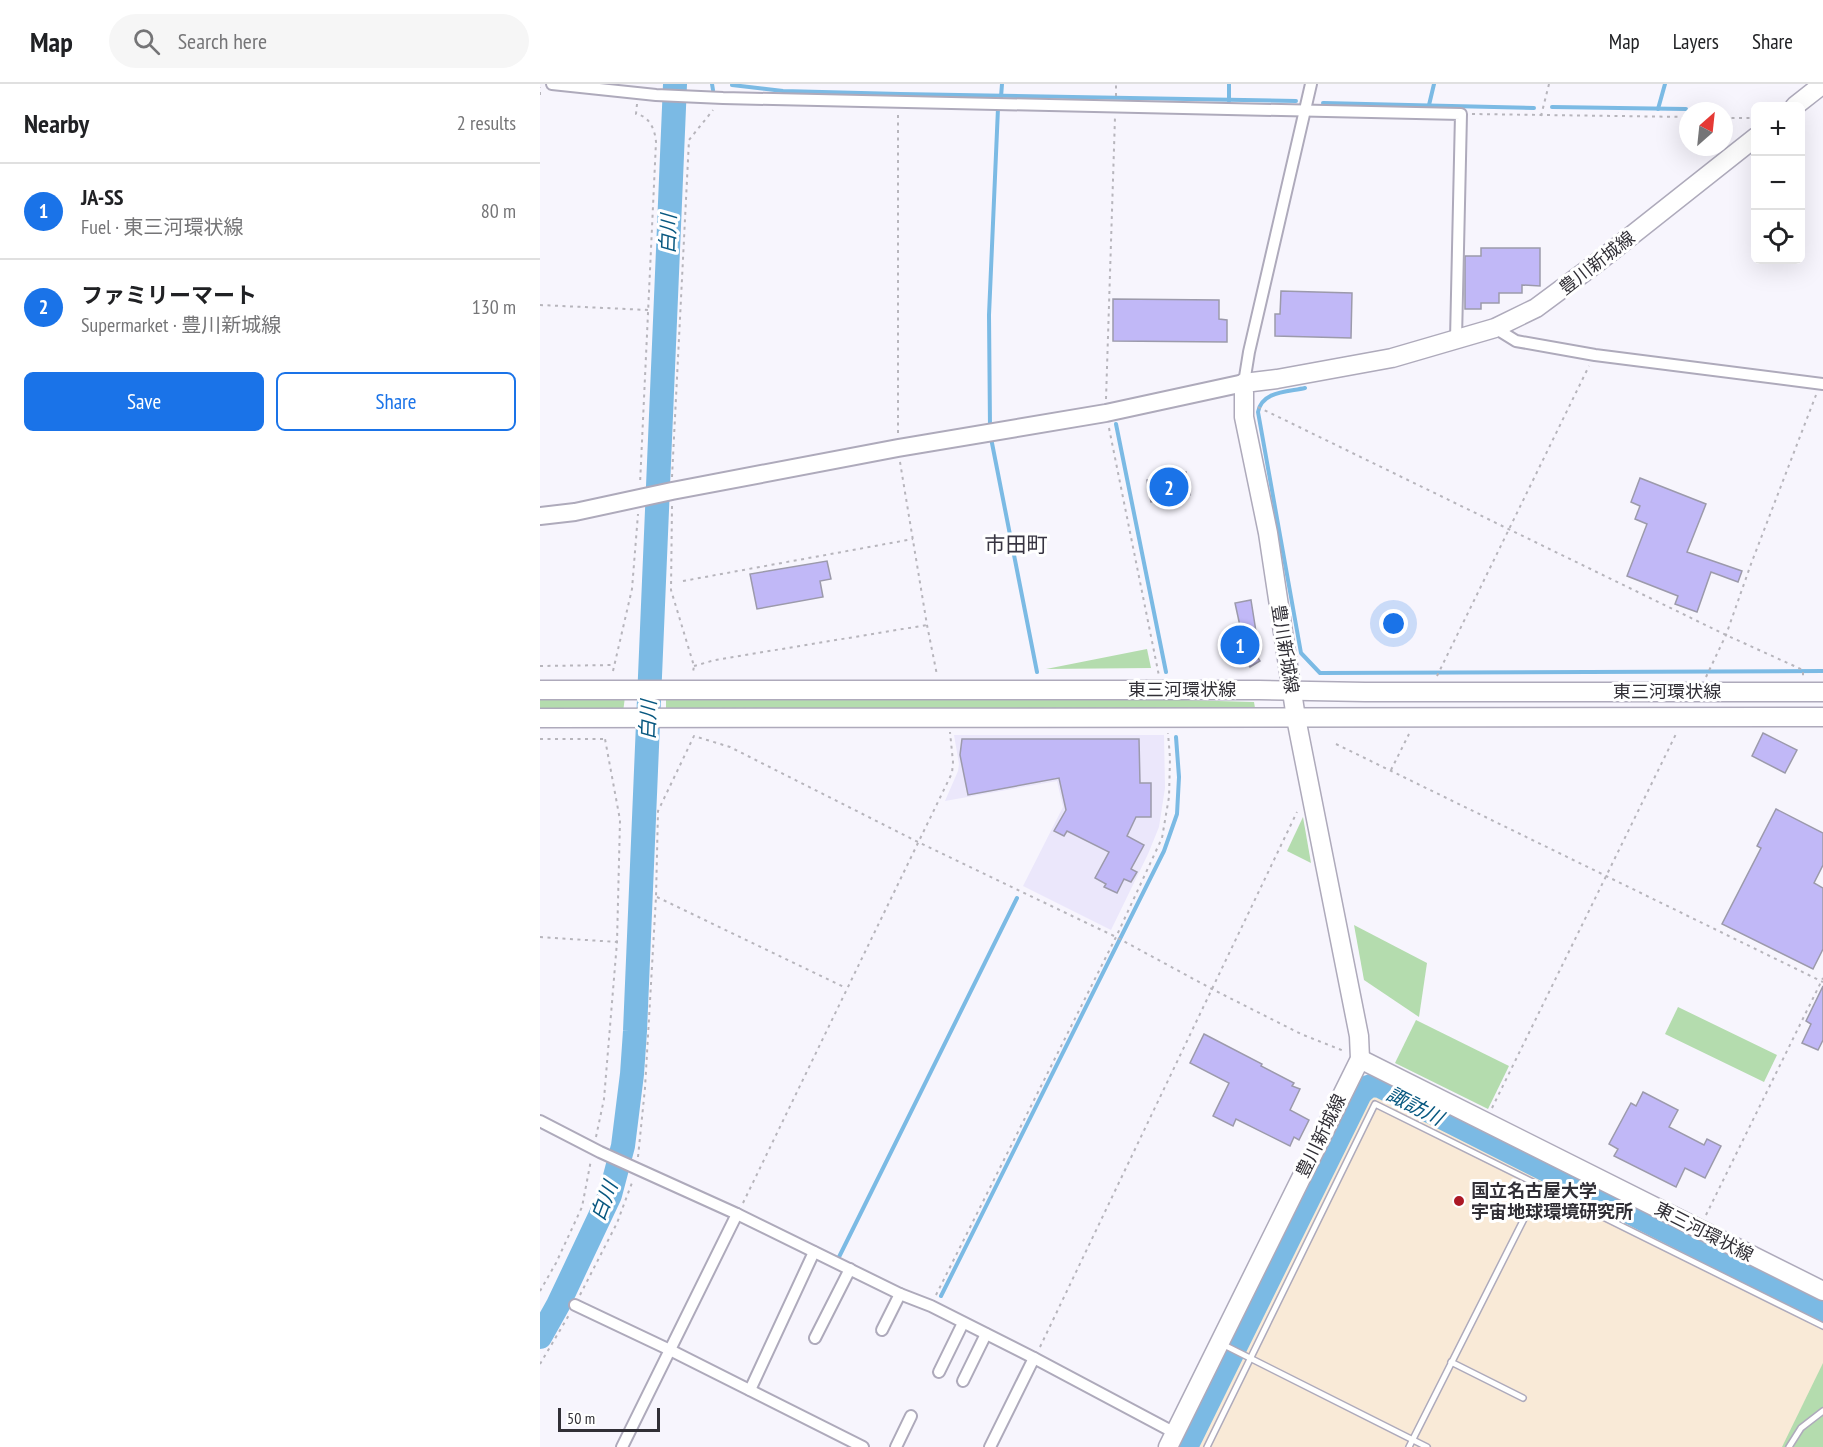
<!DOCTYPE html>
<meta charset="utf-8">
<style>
body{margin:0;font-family:"PT Sans Narrow","Noto Sans JP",sans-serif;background:#f6f6f6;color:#202124}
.controls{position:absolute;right:18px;top:18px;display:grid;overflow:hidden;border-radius:9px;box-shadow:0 6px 24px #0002}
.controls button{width:54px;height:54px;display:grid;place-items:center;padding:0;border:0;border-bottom:2px solid #e0e0e0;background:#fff;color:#202124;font:30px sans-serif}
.compass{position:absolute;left:1139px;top:18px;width:54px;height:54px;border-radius:50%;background:#fff;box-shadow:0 6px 24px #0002;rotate:27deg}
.scale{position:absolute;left:18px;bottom:15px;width:102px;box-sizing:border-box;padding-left:6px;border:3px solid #312f36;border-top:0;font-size:16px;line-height:21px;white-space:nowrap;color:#312f36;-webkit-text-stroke:4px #fff;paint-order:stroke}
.you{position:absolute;left:854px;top:540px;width:21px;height:21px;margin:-15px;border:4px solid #fff;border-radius:50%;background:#1a73e8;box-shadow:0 0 0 9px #1a73e833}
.badge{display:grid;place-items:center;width:39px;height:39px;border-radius:50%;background:#1a73e8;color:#fff;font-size:20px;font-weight:700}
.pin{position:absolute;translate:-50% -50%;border:3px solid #fff;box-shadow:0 2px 6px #0006}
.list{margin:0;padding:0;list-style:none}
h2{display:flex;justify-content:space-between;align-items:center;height:78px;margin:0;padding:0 24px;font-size:26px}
h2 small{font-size:20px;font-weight:400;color:#757577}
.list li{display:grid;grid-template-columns:39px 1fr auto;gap:18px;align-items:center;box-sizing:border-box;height:96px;padding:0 24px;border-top:2px solid #e0e0e0}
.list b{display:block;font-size:22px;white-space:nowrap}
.list p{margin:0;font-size:20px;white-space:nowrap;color:#757577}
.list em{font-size:20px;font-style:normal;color:#757577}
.actions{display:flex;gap:12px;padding:18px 24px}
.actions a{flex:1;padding:14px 0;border:2px solid #1a73e8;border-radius:9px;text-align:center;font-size:21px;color:#1a73e8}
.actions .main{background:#1a73e8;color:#fff}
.icon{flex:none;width:33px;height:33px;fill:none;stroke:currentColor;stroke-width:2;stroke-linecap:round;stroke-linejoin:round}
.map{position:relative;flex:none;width:1283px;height:1363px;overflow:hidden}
header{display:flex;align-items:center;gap:36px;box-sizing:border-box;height:84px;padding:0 30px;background:#fff;border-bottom:2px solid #e0e0e0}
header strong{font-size:28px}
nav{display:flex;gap:33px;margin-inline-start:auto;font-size:21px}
.search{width:420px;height:54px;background:#f6f6f6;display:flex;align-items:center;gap:15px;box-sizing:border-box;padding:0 21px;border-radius:33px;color:#757577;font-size:22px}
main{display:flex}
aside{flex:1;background:#fff}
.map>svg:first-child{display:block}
.built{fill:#ebe7fb}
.education{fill:#f9ead7}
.green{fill:#b4dcae}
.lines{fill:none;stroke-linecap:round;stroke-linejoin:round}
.stream{stroke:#7bbae4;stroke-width:4}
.river{stroke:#7bbae4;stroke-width:24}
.building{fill:#c1b8f7;stroke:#9c9aab;stroke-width:1.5}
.lane-casing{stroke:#aeaabb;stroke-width:8}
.street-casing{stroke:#aeaabb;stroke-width:14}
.secondary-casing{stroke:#aeaabb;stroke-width:20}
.primary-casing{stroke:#aeaabb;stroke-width:21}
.path{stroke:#b7b5bc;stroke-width:2;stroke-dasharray:3 4.5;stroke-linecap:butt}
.lane{stroke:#fff;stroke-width:5}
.street{stroke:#fff;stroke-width:10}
.secondary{stroke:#fff;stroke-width:16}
.primary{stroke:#fff;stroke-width:18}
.poi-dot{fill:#ac1825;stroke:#fff;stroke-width:2}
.labels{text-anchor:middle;stroke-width:6;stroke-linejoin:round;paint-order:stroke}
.street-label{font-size:18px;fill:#312f36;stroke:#fff}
.poi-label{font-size:18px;font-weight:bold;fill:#312f36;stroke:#fff;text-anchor:start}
.water-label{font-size:20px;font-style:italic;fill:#085880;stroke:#fff}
.quarter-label{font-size:21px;fill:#373441;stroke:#fff}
</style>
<header>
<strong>Map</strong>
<div class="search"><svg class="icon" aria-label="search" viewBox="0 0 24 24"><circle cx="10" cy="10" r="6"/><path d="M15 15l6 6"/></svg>Search here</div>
<nav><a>Map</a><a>Layers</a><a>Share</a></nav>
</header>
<main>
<aside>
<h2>Nearby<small>2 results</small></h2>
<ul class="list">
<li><span class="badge">1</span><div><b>JA-SS</b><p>Fuel · 東三河環状線</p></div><em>80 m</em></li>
<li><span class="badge">2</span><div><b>ファミリーマート</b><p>Supermarket · 豊川新城線</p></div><em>130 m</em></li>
</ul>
<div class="actions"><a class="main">Save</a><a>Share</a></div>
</aside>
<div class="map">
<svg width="1283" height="1363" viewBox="0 0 1283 1363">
<rect width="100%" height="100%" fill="#f7f5fd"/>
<path class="built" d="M 414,651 L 624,651 L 625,704 L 619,743 L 608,770 L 571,846 L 483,802 L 523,723 L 517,697 L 405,717 L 418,687 L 419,680 Z"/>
<path class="education" d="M 834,1005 L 842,1007 L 1283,1225 L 1283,1363 L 652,1363 L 826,1009 Z"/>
<g class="green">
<path d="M 607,565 L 611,584 L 506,585 Z"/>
<path d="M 562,610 L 642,616 L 714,618 L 716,630 L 126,628 L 126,612 Z"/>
<path d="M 0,612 L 85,612 L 83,629 L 0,629 Z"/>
<path d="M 763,733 L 771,779 L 747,767 Z"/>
<path d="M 814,841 L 887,879 L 879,933 L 824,896 Z"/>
<path d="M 1138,923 L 1237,971 L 1224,998 L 1125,950 Z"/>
<path d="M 876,936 L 969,982 L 948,1025 L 855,979 Z"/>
<path d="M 1283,1279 L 1283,1363 L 1242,1363 Z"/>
</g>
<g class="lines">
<g class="stream">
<path d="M 172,0 L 173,6"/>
<path d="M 192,1 L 243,7 L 360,10 L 756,17"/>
<path d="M 461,13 L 462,0"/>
<path d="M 689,17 L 689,0"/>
<path d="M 783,19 L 994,24"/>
<path d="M 889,21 L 894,0"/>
<path d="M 1012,23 L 1146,25"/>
<path d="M 1118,25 L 1125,0"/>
<path d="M 765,304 C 747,308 722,307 718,328 L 761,569 L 780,589 L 1283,587"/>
<path d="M 576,340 L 626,588"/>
<path d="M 450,344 L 449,231 L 458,24"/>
<path d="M 451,354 L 497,588"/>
<path d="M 299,1173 L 477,814"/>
<path d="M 401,1212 L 624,767 L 637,730 L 639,693 L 636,653"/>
</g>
<g class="river">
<path d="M 0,1253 L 18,1221 L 70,1111 L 83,1062 L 92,990 L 95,947 L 135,0"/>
<path d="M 646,1363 L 820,1010 C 826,1003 831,1000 840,1002 L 1283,1226"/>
</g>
</g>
<g class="building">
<path d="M 941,164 L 1000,164 L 1000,202 L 982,201 L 982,209 L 959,209 L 959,219 L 941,219 L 941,225 L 925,225 L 925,172 L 941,172 Z"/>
<path d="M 741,207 L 812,209 L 811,254 L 735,252 L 735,230 L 740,230 Z"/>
<path d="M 573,215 L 679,216 L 679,235 L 687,236 L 687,258 L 573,257 Z"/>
<path d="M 646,388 L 650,411 L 611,418 L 607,396 Z"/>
<path d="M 1100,394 L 1166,420 L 1147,468 L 1202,487 L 1198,498 L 1171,488 L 1157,528 L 1135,520 L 1138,512 L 1087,492 L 1107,440 L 1095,435 L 1100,422 L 1091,418 Z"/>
<path d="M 287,477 L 291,495 L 280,497 L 283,513 L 217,525 L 210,490 Z"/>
<path d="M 711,516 L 717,554 L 707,556 L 720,577 L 710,583 L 695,558 L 692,559 L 689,544 L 700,542 L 695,519 Z"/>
<path d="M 1223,649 L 1257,666 L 1245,689 L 1212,672 Z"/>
<path d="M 422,655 L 599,655 L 600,699 L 611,699 L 611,733 L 596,733 L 587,752 L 604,761 L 591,785 L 597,788 L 591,798 L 584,795 L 577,809 L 564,803 L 566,800 L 555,794 L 569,768 L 527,747 L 524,752 L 514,747 L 526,726 L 519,694 L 428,711 L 420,671 Z"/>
<path d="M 1236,725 L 1283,749 L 1283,781 L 1274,799 L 1283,804 L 1283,865 L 1273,885 L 1182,840 L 1221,764 L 1217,762 Z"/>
<path d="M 1283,902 L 1283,956 L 1278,966 L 1262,959 L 1271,940 L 1266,937 Z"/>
<path d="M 664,950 L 722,980 L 721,982 L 754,999 L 752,1002 L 760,1005 L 750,1026 L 769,1036 L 759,1056 L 754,1053 L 750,1062 L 696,1035 L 693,1042 L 673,1032 L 689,999 L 650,979 Z"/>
<path d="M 1103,1008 L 1138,1026 L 1129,1043 L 1164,1061 L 1167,1055 L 1181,1062 L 1165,1094 L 1145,1084 L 1136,1103 L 1074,1072 L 1078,1065 L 1069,1060 L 1091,1019 L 1096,1022 Z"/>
</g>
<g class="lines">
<g class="lane-casing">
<g id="lane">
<path d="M 682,1260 L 887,1363"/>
<path d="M 911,1278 L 983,1314"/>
<path d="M 667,1363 L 835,1020 L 1283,1242"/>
<path d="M 869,1363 L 994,1115 L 1001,1103"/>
<path d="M 1249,1363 L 1261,1344 L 1283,1327"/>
</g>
</g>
<g class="street-casing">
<g id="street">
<path d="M 12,0 L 116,11 L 183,14 L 921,30 L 916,255"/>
<path d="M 955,244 L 976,257 L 1055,271 L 1283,300"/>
<path d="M 704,299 L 709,268 L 771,0"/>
<path d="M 0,1037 L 60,1068 L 197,1130 L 360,1210 L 391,1222 L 494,1274 L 635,1349"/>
<path d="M 35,1221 L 130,1266 L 323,1363"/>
<path d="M 342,1246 L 360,1210"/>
<path d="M 275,1254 L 310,1185"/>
<path d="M 399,1288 L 423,1239"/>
<path d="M 423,1297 L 446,1250"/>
<path d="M 210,1306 L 274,1168"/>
<path d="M 82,1363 L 197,1130"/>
<path d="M 356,1363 L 371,1332"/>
<path d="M 450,1363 L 494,1274"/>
</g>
</g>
<g class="secondary-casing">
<path id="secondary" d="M 0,432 L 35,428 L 132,407 L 358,364 L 566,329 L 704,299"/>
</g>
<g class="primary-casing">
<g id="primary">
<path d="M 1255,22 L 1283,0"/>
<path d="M 0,606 L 719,606 L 825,608 L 1283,608"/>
<path d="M 0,634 L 1283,633"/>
<path d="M 820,975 L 1283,1207"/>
<path d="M 628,1363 L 820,975 L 819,952 L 756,634 L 728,449 L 704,333 L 704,299 L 737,295 L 852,274 L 955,244 L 996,224 L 1058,178 L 1216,53"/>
</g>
</g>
<g class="path">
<path d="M 0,11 L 0,3"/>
<path d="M 576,12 L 576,0"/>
<path d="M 97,20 L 96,30 C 109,32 115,45 116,58 L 100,400"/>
<path d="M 932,30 L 1148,33"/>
<path d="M 1001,32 L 1009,0"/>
<path d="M 1184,34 L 1216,34"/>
<path d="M 0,221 L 108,226"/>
<path d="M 566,315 L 575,33"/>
<path d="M 718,323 L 1186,551 L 1263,586 L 1263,593"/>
<path d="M 569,344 L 619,592"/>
<path d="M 358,349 L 358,30"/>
<path d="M 360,378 L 387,541 L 397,591"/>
<path d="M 132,393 L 149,56 L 173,26"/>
<path d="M 132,422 L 131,506 L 154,582 L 153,588"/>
<path d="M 143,497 L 373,455"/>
<path d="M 0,582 L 74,581"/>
<path d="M 154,582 L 175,576 L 387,541"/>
<path d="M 73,587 L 92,505 L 98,430"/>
<path d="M 897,592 L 1049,282"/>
<path d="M 1166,593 L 1186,551 L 1211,480 L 1276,311"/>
<path d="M 0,655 L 65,655"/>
<path d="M 796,660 L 1283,898"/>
<path d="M 851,686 L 869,650"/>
<path d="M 117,813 L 306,904"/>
<path d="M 0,853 L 77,858"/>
<path d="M 952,1024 L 1136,650"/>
<path d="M 56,1053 L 64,1015 L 77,858 L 80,736 L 65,655 L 66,651"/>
<path d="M 98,1073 L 105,1004 L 116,813 L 118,727 L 154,652 L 190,663 L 378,758 L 576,853 L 672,905 L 761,950 L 804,967"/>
<path d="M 203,1119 L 412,689 L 413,678 L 410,648"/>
<path d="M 1166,1131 L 1283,894"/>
<path d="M 0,1207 L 16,1179 L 42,1123 L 51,1076"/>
<path d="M 40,1211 L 77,1139 L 93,1096"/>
<path d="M 396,1211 L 576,853 L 622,754 L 629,713 L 630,674 L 628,649"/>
<path d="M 500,1263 L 757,728"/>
<path d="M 0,1280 L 29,1231"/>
</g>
<use href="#lane" class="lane"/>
<use href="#street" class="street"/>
<use href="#secondary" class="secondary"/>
<use href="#primary" class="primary"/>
</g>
<circle class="poi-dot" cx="919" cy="1117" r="6"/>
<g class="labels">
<g class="street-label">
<text transform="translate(1057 179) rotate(-38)" y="6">豊川新城線</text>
<text transform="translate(745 565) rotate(81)" y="6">豊川新城線</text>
<text x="642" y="612">東三河環状線</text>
<text x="1127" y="614">東三河環状線</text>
<text transform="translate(781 1052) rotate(-64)" y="6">豊川新城線</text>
<text transform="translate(1164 1148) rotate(27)" y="6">東三河環状線</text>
</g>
<g class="poi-label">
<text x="931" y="1113">国立名古屋大学<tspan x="931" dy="21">宇宙地球環境研究所</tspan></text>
</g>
<g class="water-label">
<text transform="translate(128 150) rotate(-88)" y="7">白川</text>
<text transform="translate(108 636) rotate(-88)" y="7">白川</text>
<text transform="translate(875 1022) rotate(27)" y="7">諏訪川</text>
<text transform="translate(64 1117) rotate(-69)" y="7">白川</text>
</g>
<g class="quarter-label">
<text x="476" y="468">市田町</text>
</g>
</g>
</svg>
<div class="controls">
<button>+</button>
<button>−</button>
<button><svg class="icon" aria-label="locate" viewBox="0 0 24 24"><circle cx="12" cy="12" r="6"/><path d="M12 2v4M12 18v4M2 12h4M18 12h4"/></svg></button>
</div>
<svg class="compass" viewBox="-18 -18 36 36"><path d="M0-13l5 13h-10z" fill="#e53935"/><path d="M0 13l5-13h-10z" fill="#757577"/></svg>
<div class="scale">50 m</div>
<div class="you"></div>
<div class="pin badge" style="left:700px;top:561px">1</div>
<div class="pin badge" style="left:629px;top:403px">2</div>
</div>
</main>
